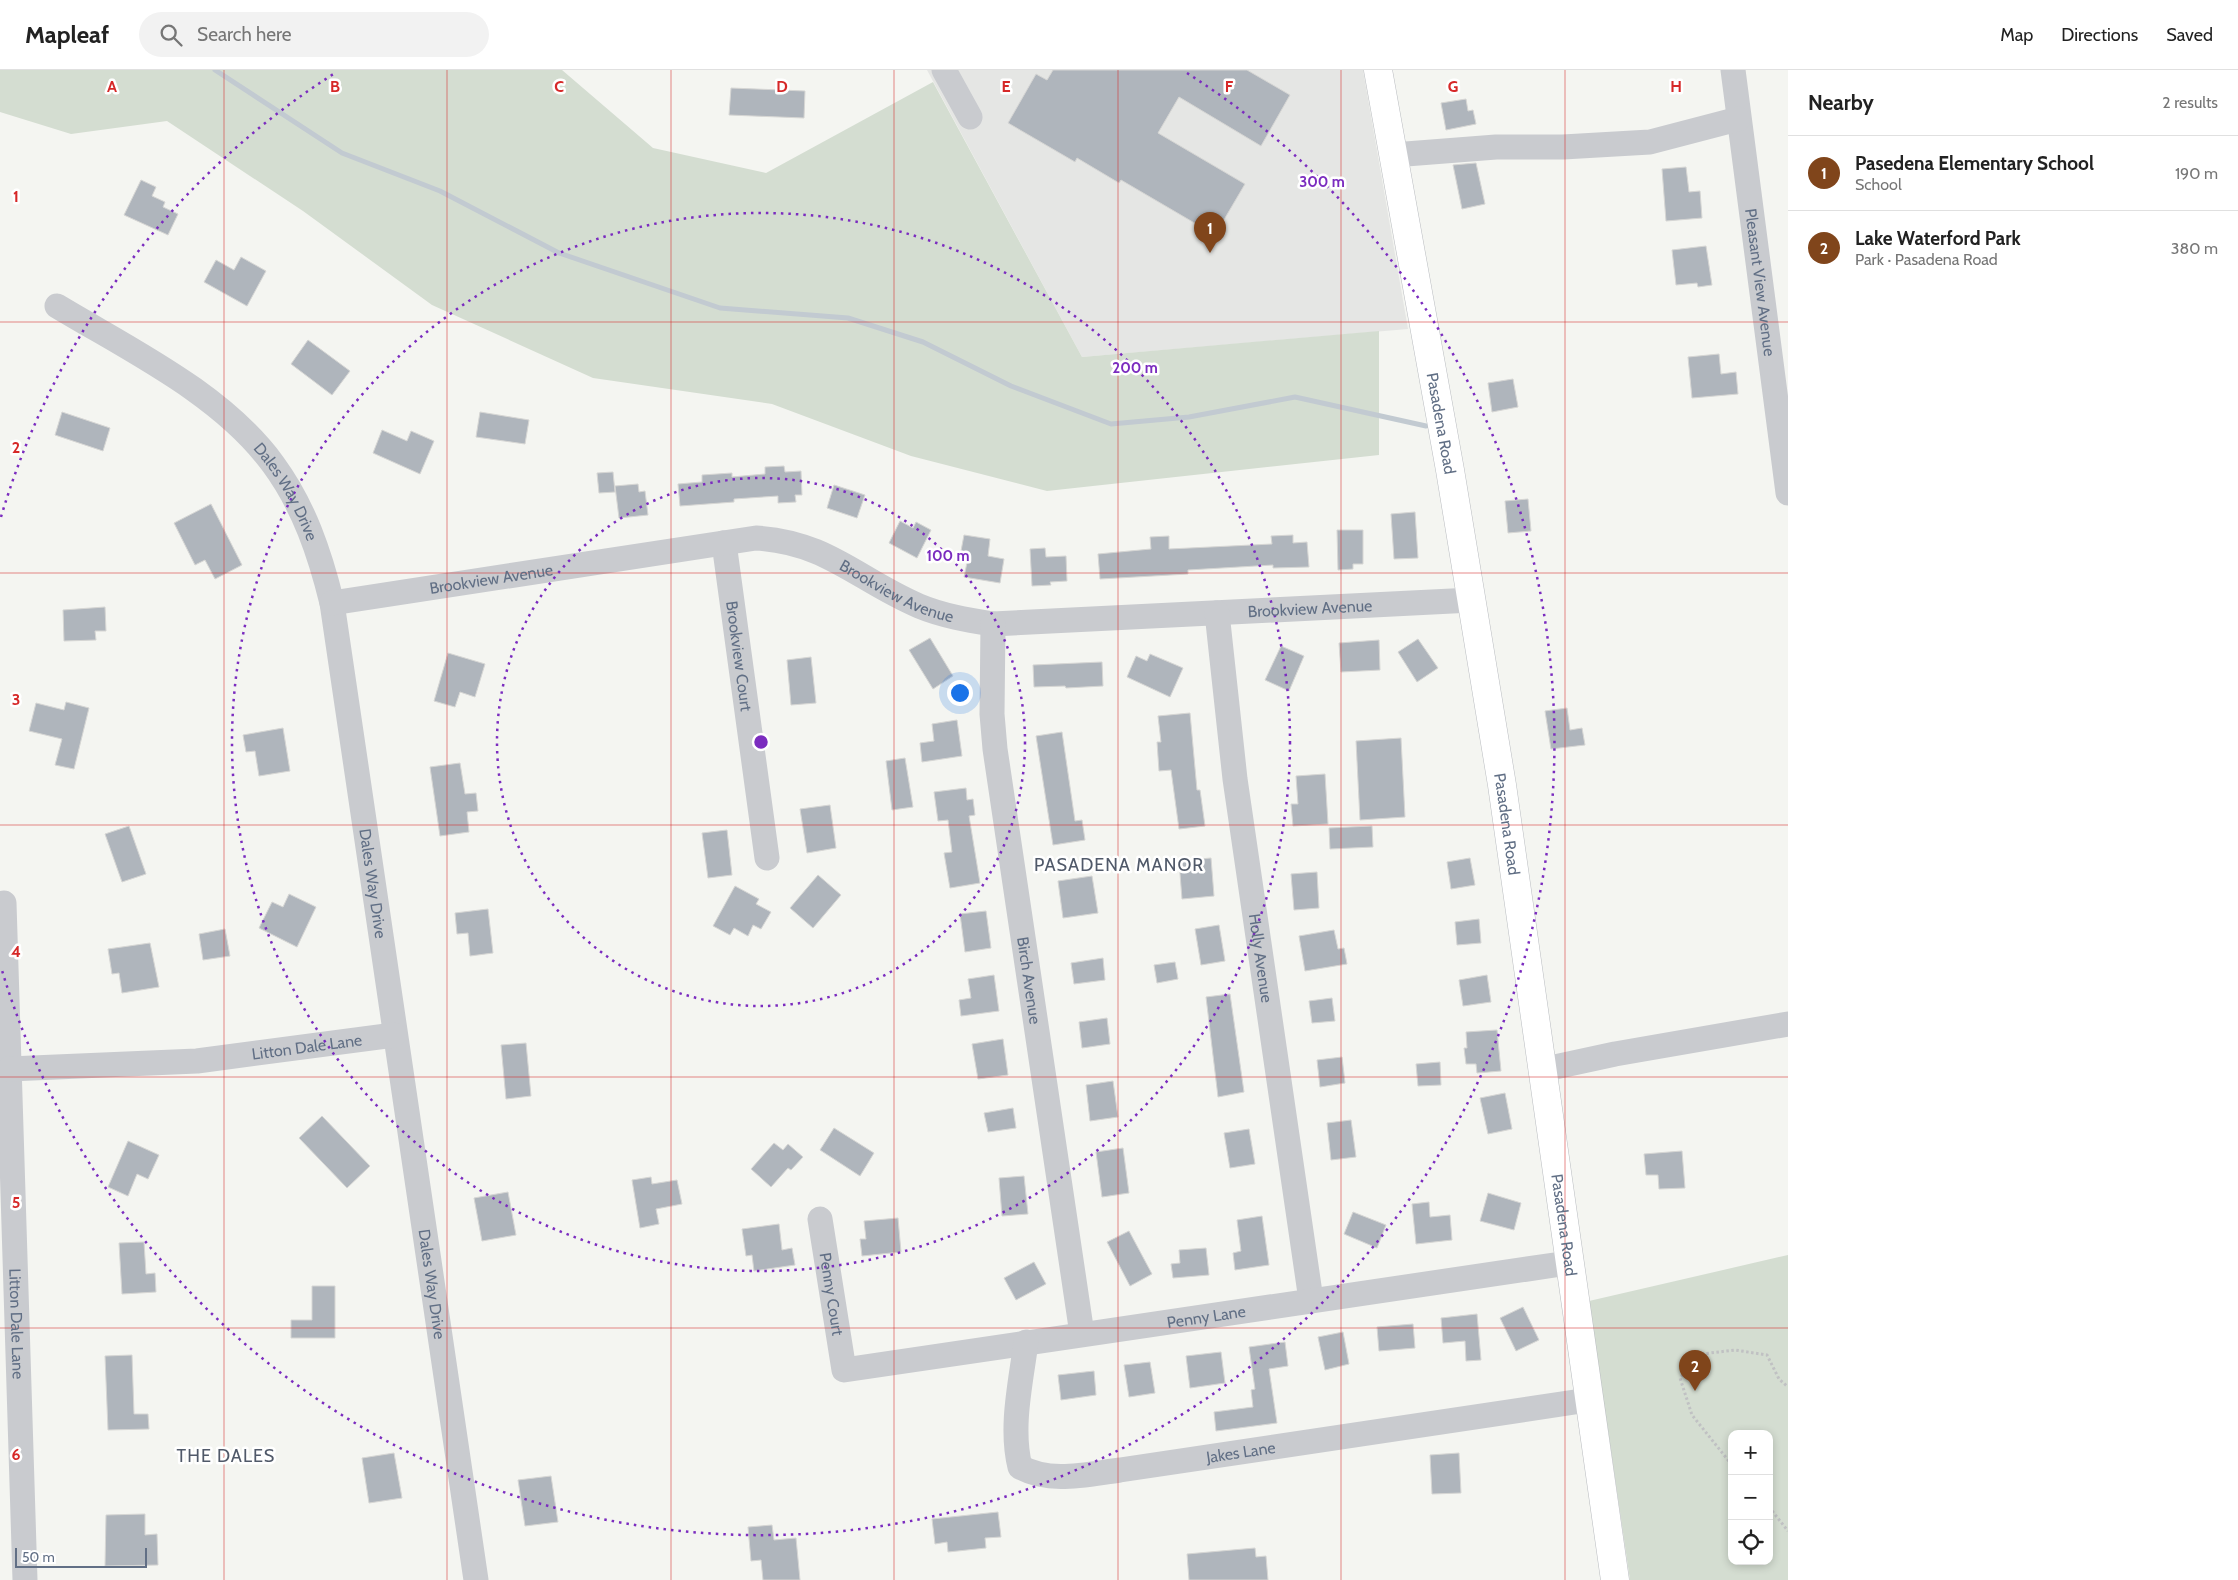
<!DOCTYPE html>
<meta charset="utf-8">
<style>
body{margin:0;font-family:Cabin,sans-serif;background:#f2f2f2;color:#222}
.controls{position:absolute;right:15px;bottom:15px;display:grid;overflow:hidden;border-radius:10px;box-shadow:0 2px 8px #0003}
.controls button{width:45px;height:45px;display:grid;place-items:center;padding:0;border:0;border-bottom:1px solid #e0e0e0;background:#fff;color:#222;font:25px sans-serif}
.scale{position:absolute;left:15px;bottom:12px;width:132px;box-sizing:border-box;padding-left:5px;border:2px solid #616f85;border-top:0;font-size:14px;line-height:18px;white-space:nowrap;color:#616f85;-webkit-text-stroke:4px #fff;paint-order:stroke}
.you{position:absolute;left:959px;top:622px;width:18px;height:18px;margin:-12px;border:4px solid #fff;border-radius:50%;background:#1a73e8;box-shadow:0 0 0 8px #1a73e833}
.badge{display:grid;place-items:center;width:32px;height:32px;border-radius:50%;background:#80451b;color:#fff;font-size:16px;font-weight:700}
.pin{position:absolute;translate:-50% -41px;filter:drop-shadow(0 1px 2px #0008)}
.pin::after{content:'';position:absolute;top:26px;width:18px;height:15px;background:inherit;clip-path:polygon(0 0,100% 0,50% 100%)}
.list{margin:0;padding:0;list-style:none}
h2{display:flex;justify-content:space-between;align-items:center;height:65px;margin:0;padding:0 20px;font-size:21px}
h2 small{font-size:16px;font-weight:400;color:#767676}
.list li{display:grid;grid-template-columns:32px 1fr auto;gap:15px;align-items:center;box-sizing:border-box;height:75px;padding:0 20px;border-top:1px solid #e0e0e0}
.list b{display:block;font-size:19px;white-space:nowrap}
.list p{margin:0;font-size:16px;white-space:nowrap;color:#767676}
.list em{font-size:16px;font-style:normal;color:#767676}
.icon{flex:none;width:28px;height:28px;fill:none;stroke:currentColor;stroke-width:2;stroke-linecap:round;stroke-linejoin:round}
.map{position:relative;flex:none;width:1788px;height:1510px;overflow:hidden}
header{display:flex;align-items:center;gap:30px;box-sizing:border-box;height:70px;padding:0 25px;background:#fff;border-bottom:1px solid #e0e0e0}
header strong{font-size:24px}
nav{display:flex;gap:28px;margin-inline-start:auto;font-size:18px}
.search{width:350px;height:45px;background:#f2f2f2;display:flex;align-items:center;gap:12px;box-sizing:border-box;padding:0 18px;border-radius:28px;color:#767676;font-size:19px}
main{display:flex}
aside{flex:1;background:#fff}
.map>svg:first-child{display:block}
.built{fill:#e5e6e4}
.green{fill:#d4ddd1;fill-rule:evenodd}
.lines{fill:none;stroke-linecap:round;stroke-linejoin:round}
.stream{stroke:#c2cad1;stroke-width:5}
.building{fill:#afb5bc;stroke:#d6d6d4}
.major-casing{stroke:#b9bcc0;stroke-width:29}
.path{stroke:#c0c1c3;stroke-width:3;stroke-dasharray:2.5 2.5;stroke-linecap:butt}
.minor{stroke:#c9cbcf;stroke-width:25}
.major{stroke:#fff;stroke-width:28}
.grid{fill:none;stroke:#d62828;stroke-width:1;stroke-opacity:0.55}
.ring{fill:none;stroke:#7b2cbf;stroke-width:2.5;stroke-dasharray:2.5 5}
.labels{text-anchor:middle;stroke-width:5;stroke-linejoin:round;paint-order:stroke}
.street-label{font-size:16px;fill:#616f85;stroke:#fff}
.neighbourhood-label{font-size:18px;letter-spacing:1px;fill:#505969;stroke:#fff}
.grid-label{font-size:16px;text-anchor:middle;font-weight:bold;fill:#d62828;stroke:#fff;stroke-width:5;stroke-linejoin:round;paint-order:stroke}
.centre{fill:#7b2cbf;stroke:#fff;stroke-width:2.5}
.ring-label{font-size:15px;text-anchor:middle;font-weight:bold;fill:#7b2cbf;stroke:#fff;stroke-width:5;stroke-linejoin:round;paint-order:stroke}
</style>
<header>
<strong>Mapleaf</strong>
<div class="search"><svg class="icon" aria-label="search" viewBox="0 0 24 24"><circle cx="10" cy="10" r="6"/><path d="M15 15l6 6"/></svg>Search here</div>
<nav><a>Map</a><a>Directions</a><a>Saved</a></nav>
</header>
<main>
<div class="map">
<svg width="1788" height="1510" viewBox="0 0 1788 1510">
<rect width="100%" height="100%" fill="#f4f5f1"/>
<path class="built" d="M 927,0 L 1363,0 L 1408,259 L 1082,287 Z"/>
<g class="green">
<path d="M 0,0 L 562,0 L 653,78 L 766,103 L 933,12 L 1082,287 L 1379,261 L 1379,385 L 1047,421 L 911,386 L 772,334 L 593,308 L 432,235 L 303,141 L 167,51 L 71,64 L 0,42 Z"/>
<path d="M 1788,1185 L 1788,1510 L 1630,1510 L 1589,1231 ZM 1732,1364 L 1769,1364 L 1769,1491 L 1732,1491 Z"/>
</g>
<g class="lines">
<path class="stream" d="M 215,0 L 342,83 L 440,121 L 559,183 L 720,238 L 848,248 L 923,272 L 1011,316 L 1111,354 L 1189,347 L 1295,327 L 1426,356"/>
</g>
<g class="building">
<path d="M 1053,0 L 1247,0 L 1290,25 L 1261,76 L 1179,27 L 1158,63 L 1245,114 L 1215,165 L 1121,110 L 1119,113 L 1077,88 L 1075,92 L 1008,53 L 1036,4 L 1047,10 Z"/>
<path d="M 731,18 L 805,21 L 804,48 L 729,45 Z"/>
<path d="M 1466,29 L 1468,41 L 1473,40 L 1476,54 L 1446,60 L 1441,33 Z"/>
<path d="M 1476,93 L 1485,134 L 1462,139 L 1453,95 Z"/>
<path d="M 1686,97 L 1689,122 L 1700,121 L 1702,148 L 1666,151 L 1662,99 Z"/>
<path d="M 141,110 L 156,117 L 152,126 L 165,132 L 163,137 L 178,144 L 168,165 L 124,145 Z"/>
<path d="M 1706,176 L 1712,215 L 1698,217 L 1697,213 L 1676,215 L 1672,180 Z"/>
<path d="M 241,187 L 266,201 L 247,236 L 204,212 L 216,190 L 234,200 Z"/>
<path d="M 308,270 L 350,301 L 332,325 L 291,294 Z"/>
<path d="M 1719,284 L 1721,304 L 1736,302 L 1738,324 L 1692,328 L 1688,287 Z"/>
<path d="M 1513,309 L 1518,337 L 1492,342 L 1488,313 Z"/>
<path d="M 62,342 L 110,358 L 103,381 L 55,365 Z"/>
<path d="M 480,342 L 529,350 L 525,374 L 476,367 Z"/>
<path d="M 382,360 L 407,371 L 411,361 L 434,371 L 420,404 L 373,383 Z"/>
<path d="M 784,396 L 785,402 L 801,401 L 802,425 L 795,425 L 796,432 L 778,433 L 778,426 L 734,429 L 734,432 L 680,436 L 678,414 L 702,412 L 702,405 L 732,403 L 732,407 L 765,404 L 765,397 Z"/>
<path d="M 613,402 L 615,422 L 599,423 L 597,403 Z"/>
<path d="M 638,414 L 639,422 L 645,421 L 648,445 L 619,448 L 615,416 Z"/>
<path d="M 834,415 L 865,425 L 857,448 L 827,438 Z"/>
<path d="M 1528,429 L 1531,461 L 1508,463 L 1505,431 Z"/>
<path d="M 211,434 L 242,495 L 215,509 L 205,490 L 195,495 L 174,453 Z"/>
<path d="M 1415,442 L 1418,488 L 1394,489 L 1391,444 Z"/>
<path d="M 900,451 L 913,458 L 916,452 L 931,460 L 917,488 L 889,473 Z"/>
<path d="M 1337,460 L 1363,460 L 1363,494 L 1353,494 L 1353,499 L 1338,500 Z"/>
<path d="M 964,465 L 990,469 L 988,486 L 1004,489 L 1000,513 L 964,507 L 969,483 L 961,481 Z"/>
<path d="M 1293,465 L 1293,473 L 1307,472 L 1309,497 L 1273,498 L 1273,495 L 1188,500 L 1188,504 L 1100,509 L 1098,484 L 1151,479 L 1150,467 L 1169,466 L 1169,479 L 1272,474 L 1271,466 Z"/>
<path d="M 1045,478 L 1046,487 L 1066,486 L 1067,511 L 1050,512 L 1051,515 L 1032,516 L 1030,479 Z"/>
<path d="M 105,537 L 106,561 L 95,561 L 96,570 L 64,571 L 63,540 Z"/>
<path d="M 930,568 L 953,606 L 933,619 L 909,580 Z"/>
<path d="M 1418,569 L 1438,598 L 1417,612 L 1398,582 Z"/>
<path d="M 1379,570 L 1380,600 L 1341,602 L 1339,573 Z"/>
<path d="M 1281,576 L 1304,586 L 1289,621 L 1265,610 Z"/>
<path d="M 448,583 L 485,594 L 475,627 L 460,622 L 455,637 L 434,631 Z"/>
<path d="M 1150,584 L 1183,598 L 1170,627 L 1127,607 L 1136,586 L 1147,591 Z"/>
<path d="M 811,587 L 816,633 L 791,635 L 787,590 Z"/>
<path d="M 1102,592 L 1103,616 L 1066,618 L 1065,616 L 1034,617 L 1033,595 Z"/>
<path d="M 66,632 L 89,638 L 74,699 L 55,695 L 62,669 L 29,661 L 36,633 L 64,640 Z"/>
<path d="M 1567,638 L 1570,660 L 1582,658 L 1585,675 L 1551,679 L 1545,641 Z"/>
<path d="M 1190,643 L 1197,720 L 1200,720 L 1205,756 L 1179,759 L 1171,700 L 1159,701 L 1157,672 L 1161,672 L 1158,646 Z"/>
<path d="M 957,650 L 962,686 L 922,692 L 920,673 L 934,671 L 932,654 Z"/>
<path d="M 283,658 L 290,701 L 259,706 L 255,681 L 246,682 L 243,665 Z"/>
<path d="M 1062,662 L 1075,751 L 1082,750 L 1085,770 L 1053,775 L 1036,666 Z"/>
<path d="M 1401,668 L 1405,747 L 1360,750 L 1356,671 Z"/>
<path d="M 905,688 L 913,737 L 892,740 L 886,691 Z"/>
<path d="M 460,693 L 465,724 L 476,723 L 478,741 L 467,742 L 469,762 L 440,766 L 430,697 Z"/>
<path d="M 1325,704 L 1328,754 L 1293,756 L 1291,734 L 1298,734 L 1296,706 Z"/>
<path d="M 966,718 L 967,730 L 973,729 L 975,745 L 969,746 L 980,813 L 950,818 L 944,783 L 952,782 L 948,750 L 938,751 L 934,722 Z"/>
<path d="M 830,735 L 836,778 L 807,783 L 800,739 Z"/>
<path d="M 129,756 L 146,804 L 122,812 L 105,764 Z"/>
<path d="M 1372,756 L 1373,777 L 1330,779 L 1329,758 Z"/>
<path d="M 727,760 L 732,805 L 708,808 L 702,763 Z"/>
<path d="M 1211,788 L 1214,826 L 1182,829 L 1179,791 Z"/>
<path d="M 1470,788 L 1475,815 L 1451,819 L 1447,792 Z"/>
<path d="M 1317,802 L 1319,838 L 1294,840 L 1291,804 Z"/>
<path d="M 818,805 L 841,825 L 813,858 L 790,838 Z"/>
<path d="M 1092,806 L 1098,843 L 1063,848 L 1058,811 Z"/>
<path d="M 735,816 L 759,829 L 756,834 L 771,842 L 761,859 L 753,855 L 748,866 L 734,858 L 730,865 L 713,856 Z"/>
<path d="M 289,824 L 316,837 L 297,877 L 259,858 L 272,832 L 283,837 Z"/>
<path d="M 488,839 L 493,883 L 470,886 L 468,863 L 457,864 L 455,843 Z"/>
<path d="M 986,841 L 991,878 L 965,882 L 960,844 Z"/>
<path d="M 1479,849 L 1481,873 L 1457,875 L 1455,852 Z"/>
<path d="M 1219,855 L 1225,891 L 1201,895 L 1195,859 Z"/>
<path d="M 225,859 L 230,886 L 203,890 L 199,864 Z"/>
<path d="M 1334,860 L 1338,879 L 1344,878 L 1347,894 L 1305,901 L 1299,866 Z"/>
<path d="M 150,873 L 159,917 L 122,923 L 119,903 L 112,904 L 108,879 Z"/>
<path d="M 1103,888 L 1105,910 L 1074,914 L 1071,893 Z"/>
<path d="M 1175,892 L 1178,909 L 1157,913 L 1154,895 Z"/>
<path d="M 994,905 L 999,941 L 961,946 L 959,930 L 971,928 L 968,909 Z"/>
<path d="M 1487,905 L 1491,932 L 1463,936 L 1459,910 Z"/>
<path d="M 1230,924 L 1244,1022 L 1218,1027 L 1206,927 Z"/>
<path d="M 1332,928 L 1335,951 L 1312,953 L 1309,931 Z"/>
<path d="M 1107,948 L 1110,974 L 1082,978 L 1079,952 Z"/>
<path d="M 1497,960 L 1501,1001 L 1477,1003 L 1476,994 L 1466,994 L 1464,978 L 1467,978 L 1466,962 Z"/>
<path d="M 1003,969 L 1008,1005 L 978,1009 L 972,974 Z"/>
<path d="M 526,973 L 531,1026 L 506,1029 L 501,975 Z"/>
<path d="M 1342,987 L 1345,1013 L 1320,1017 L 1317,990 Z"/>
<path d="M 1440,992 L 1441,1015 L 1418,1016 L 1416,994 Z"/>
<path d="M 1113,1011 L 1118,1047 L 1090,1051 L 1086,1015 Z"/>
<path d="M 1505,1023 L 1512,1059 L 1488,1064 L 1480,1028 Z"/>
<path d="M 1013,1038 L 1016,1058 L 988,1062 L 984,1043 Z"/>
<path d="M 322,1046 L 370,1096 L 347,1118 L 299,1068 Z"/>
<path d="M 1351,1050 L 1356,1087 L 1331,1090 L 1327,1053 Z"/>
<path d="M 834,1058 L 874,1083 L 860,1106 L 820,1080 Z"/>
<path d="M 1249,1059 L 1255,1094 L 1230,1098 L 1224,1063 Z"/>
<path d="M 128,1071 L 159,1085 L 148,1109 L 137,1104 L 128,1126 L 108,1117 Z"/>
<path d="M 774,1073 L 783,1080 L 788,1074 L 803,1087 L 791,1100 L 788,1098 L 771,1117 L 751,1099 Z"/>
<path d="M 1123,1078 L 1129,1123 L 1102,1127 L 1096,1082 Z"/>
<path d="M 1682,1081 L 1685,1118 L 1659,1119 L 1658,1105 L 1646,1105 L 1644,1084 Z"/>
<path d="M 1024,1106 L 1028,1144 L 1002,1146 L 999,1108 Z"/>
<path d="M 651,1107 L 652,1114 L 677,1110 L 682,1134 L 656,1139 L 659,1154 L 640,1158 L 632,1110 Z"/>
<path d="M 508,1122 L 516,1165 L 482,1171 L 474,1128 Z"/>
<path d="M 1488,1123 L 1521,1133 L 1514,1160 L 1480,1151 Z"/>
<path d="M 1429,1132 L 1430,1147 L 1450,1145 L 1452,1170 L 1416,1174 L 1412,1134 Z"/>
<path d="M 1353,1142 L 1386,1155 L 1377,1178 L 1344,1164 Z"/>
<path d="M 1262,1146 L 1269,1195 L 1235,1200 L 1233,1183 L 1241,1181 L 1237,1150 Z"/>
<path d="M 898,1148 L 901,1182 L 862,1186 L 860,1169 L 866,1169 L 864,1151 Z"/>
<path d="M 779,1154 L 782,1180 L 792,1178 L 795,1195 L 754,1201 L 752,1185 L 746,1186 L 742,1159 Z"/>
<path d="M 1129,1161 L 1152,1204 L 1130,1216 L 1107,1172 Z"/>
<path d="M 144,1172 L 146,1204 L 155,1203 L 156,1222 L 122,1224 L 119,1173 Z"/>
<path d="M 1206,1178 L 1209,1205 L 1173,1208 L 1171,1194 L 1180,1193 L 1179,1180 Z"/>
<path d="M 1034,1192 L 1046,1214 L 1016,1230 L 1004,1208 Z"/>
<path d="M 312,1216 L 335,1216 L 335,1268 L 291,1268 L 291,1250 L 312,1250 Z"/>
<path d="M 1523,1237 L 1539,1270 L 1516,1281 L 1500,1248 Z"/>
<path d="M 1477,1244 L 1481,1290 L 1466,1291 L 1465,1271 L 1443,1273 L 1441,1248 Z"/>
<path d="M 1413,1254 L 1415,1278 L 1379,1281 L 1377,1257 Z"/>
<path d="M 1343,1262 L 1349,1294 L 1325,1300 L 1318,1267 Z"/>
<path d="M 1285,1272 L 1288,1296 L 1269,1299 L 1277,1353 L 1216,1361 L 1214,1342 L 1253,1337 L 1251,1320 L 1255,1319 L 1249,1277 Z"/>
<path d="M 1221,1282 L 1225,1313 L 1190,1318 L 1186,1286 Z"/>
<path d="M 132,1285 L 134,1344 L 148,1344 L 149,1359 L 108,1360 L 105,1286 Z"/>
<path d="M 1150,1292 L 1155,1323 L 1129,1327 L 1124,1295 Z"/>
<path d="M 1094,1301 L 1096,1325 L 1061,1330 L 1058,1305 Z"/>
<path d="M 394,1383 L 402,1428 L 369,1433 L 362,1388 Z"/>
<path d="M 1459,1383 L 1461,1423 L 1432,1424 L 1430,1385 Z"/>
<path d="M 551,1406 L 558,1452 L 525,1456 L 518,1410 Z"/>
<path d="M 998,1442 L 1001,1467 L 985,1468 L 986,1478 L 948,1482 L 947,1472 L 935,1474 L 932,1449 Z"/>
<path d="M 145,1444 L 145,1465 L 157,1464 L 158,1495 L 105,1496 L 106,1445 Z"/>
<path d="M 772,1455 L 774,1470 L 796,1468 L 800,1510 L 763,1510 L 761,1490 L 751,1491 L 748,1457 Z"/>
<path d="M 1255,1478 L 1256,1487 L 1266,1486 L 1268,1510 L 1189,1510 L 1187,1484 Z"/>
</g>
<g class="lines">
<g class="major-casing">
<g id="major">
<path id="s11" d="M 1378,0 L 1450,400 L 1502,715 L 1615,1510"/>
</g>
</g>
<g class="path">
<path d="M 1732,1395 L 1692,1345 L 1680,1308 L 1702,1284 L 1735,1280 L 1767,1285 L 1779,1309 L 1788,1317"/>
<path d="M 1769,1437 L 1788,1461"/>
</g>
<g class="minor">
<path d="M 944,0 L 970,47"/>
<path id="s1" d="M 1733,0 L 1788,423"/>
<path d="M 1393,85 L 1496,77 L 1563,77 L 1650,72 L 1738,49"/>
<path id="s2" d="M 57,236 C 130,280 222,324 273,394 C 304,436 320,484 332,533 L 476,1510"/>
<path id="s3" d="M 724,473 L 767,788"/>
<path id="s4" d="M 332,533 L 756,468 C 827,472 858,510 919,536 C 943,546 968,550 993,554 L 1472,530"/>
<path id="s5" d="M 1217,543 L 1235,709 L 1311,1230"/>
<path id="s6" d="M 993,554 L 992,644 L 995,679 L 1082,1264"/>
<path id="s7" d="M 4,833 L 25,1510"/>
<path id="s8" d="M 9,999 L 197,991 L 394,965"/>
<path d="M 1541,1000 L 1615,984 L 1788,954"/>
<path id="s9" d="M 820,1149 L 844,1300 L 1568,1193"/>
<path id="s10" d="M 1026,1272 C 1021,1312 1010,1357 1020,1397 C 1050,1414 1088,1404 1120,1400 L 1588,1330"/>
</g>
<use href="#major" class="major"/>
</g>
<path class="grid" d="M 224,0 L 224,1510M 447,0 L 447,1510M 671,0 L 671,1510M 894,0 L 894,1510M 1118,0 L 1118,1510M 1341,0 L 1341,1510M 1565,0 L 1565,1510M 0,252 L 1788,252M 0,503 L 1788,503M 0,755 L 1788,755M 0,1007 L 1788,1007M 0,1258 L 1788,1258"/>
<g class="ring">
<circle cx="761" cy="672" r="264"/>
<circle cx="761" cy="672" r="529"/>
<path d="M1 447A793 793 0 0 1 335 3M1187 3A793 793 0 1 1 1 897"/>
</g>
<g class="labels">
<g class="street-label">
<text dy="6" stroke="none"><textPath href="#s1" startOffset="214">Pleasant View Avenue</textPath></text>
<text dy="6" stroke="none"><textPath href="#s11" startOffset="359">Pasadena Road</textPath></text>
<text dy="6" stroke="none"><textPath href="#s2" startOffset="300">Dales Way Drive</textPath></text>
<text dy="6" stroke="none"><textPath href="#s4" startOffset="161">Brookview Avenue</textPath></text>
<text dy="6" stroke="none"><textPath href="#s4" startOffset="581">Brookview Avenue</textPath></text>
<text dy="6" stroke="none"><textPath href="#s4" startOffset="1001">Brookview Avenue</textPath></text>
<text dy="6" stroke="none"><textPath href="#s3" startOffset="114">Brookview Court</textPath></text>
<text dy="6" stroke="none"><textPath href="#s11" startOffset="765">Pasadena Road</textPath></text>
<text dy="6" stroke="none"><textPath href="#s2" startOffset="705">Dales Way Drive</textPath></text>
<text dy="6" stroke="none"><textPath href="#s5" startOffset="348">Holly Avenue</textPath></text>
<text dy="6" stroke="none"><textPath href="#s6" startOffset="359">Birch Avenue</textPath></text>
<text dy="6" stroke="none"><textPath href="#s8" startOffset="299">Litton Dale Lane</textPath></text>
<text dy="6" stroke="none"><textPath href="#s11" startOffset="1170">Pasadena Road</textPath></text>
<text dy="6" stroke="none"><textPath href="#s2" startOffset="1110">Dales Way Drive</textPath></text>
<text dy="6" stroke="none"><textPath href="#s9" startOffset="76">Penny Court</textPath></text>
<text dy="6" stroke="none"><textPath href="#s9" startOffset="519">Penny Lane</textPath></text>
<text dy="6" stroke="none"><textPath href="#s7" startOffset="421">Litton Dale Lane</textPath></text>
<text dy="6" stroke="none"><textPath href="#s10" startOffset="350">Jakes Lane</textPath></text>
</g>
<g class="neighbourhood-label">
<text x="1119" y="801">PASADENA MANOR</text>
<text x="226" y="1392">THE DALES</text>
</g>
</g>
<g class="grid-label">
<text x="112" y="22">A</text>
<text x="335" y="22">B</text>
<text x="559" y="22">C</text>
<text x="782" y="22">D</text>
<text x="1006" y="22">E</text>
<text x="1229" y="22">F</text>
<text x="1453" y="22">G</text>
<text x="1676" y="22">H</text>
<text x="16" y="132">1</text>
<text x="16" y="383">2</text>
<text x="16" y="635">3</text>
<text x="16" y="887">4</text>
<text x="16" y="1138">5</text>
<text x="16" y="1390">6</text>
</g>
<circle cx="761" cy="672" r="8" class="centre"/>
<g class="ring-label">
<text x="1322" y="117">300 m</text>
<text x="1135" y="303">200 m</text>
<text x="948" y="491">100 m</text>
</g>
</svg>
<div class="controls">
<button>+</button>
<button>−</button>
<button><svg class="icon" aria-label="locate" viewBox="0 0 24 24"><circle cx="12" cy="12" r="6"/><path d="M12 2v4M12 18v4M2 12h4M18 12h4"/></svg></button>
</div>
<div class="scale">50 m</div>
<div class="you"></div>
<div class="pin badge" style="left:1210px;top:183px">1</div>
<div class="pin badge" style="left:1695px;top:1321px">2</div>
</div>
<aside>
<h2>Nearby<small>2 results</small></h2>
<ul class="list">
<li><span class="badge">1</span><div><b>Pasedena Elementary School</b><p>School</p></div><em>190 m</em></li>
<li><span class="badge">2</span><div><b>Lake Waterford Park</b><p>Park · Pasadena Road</p></div><em>380 m</em></li>
</ul>
</aside>
</main>
